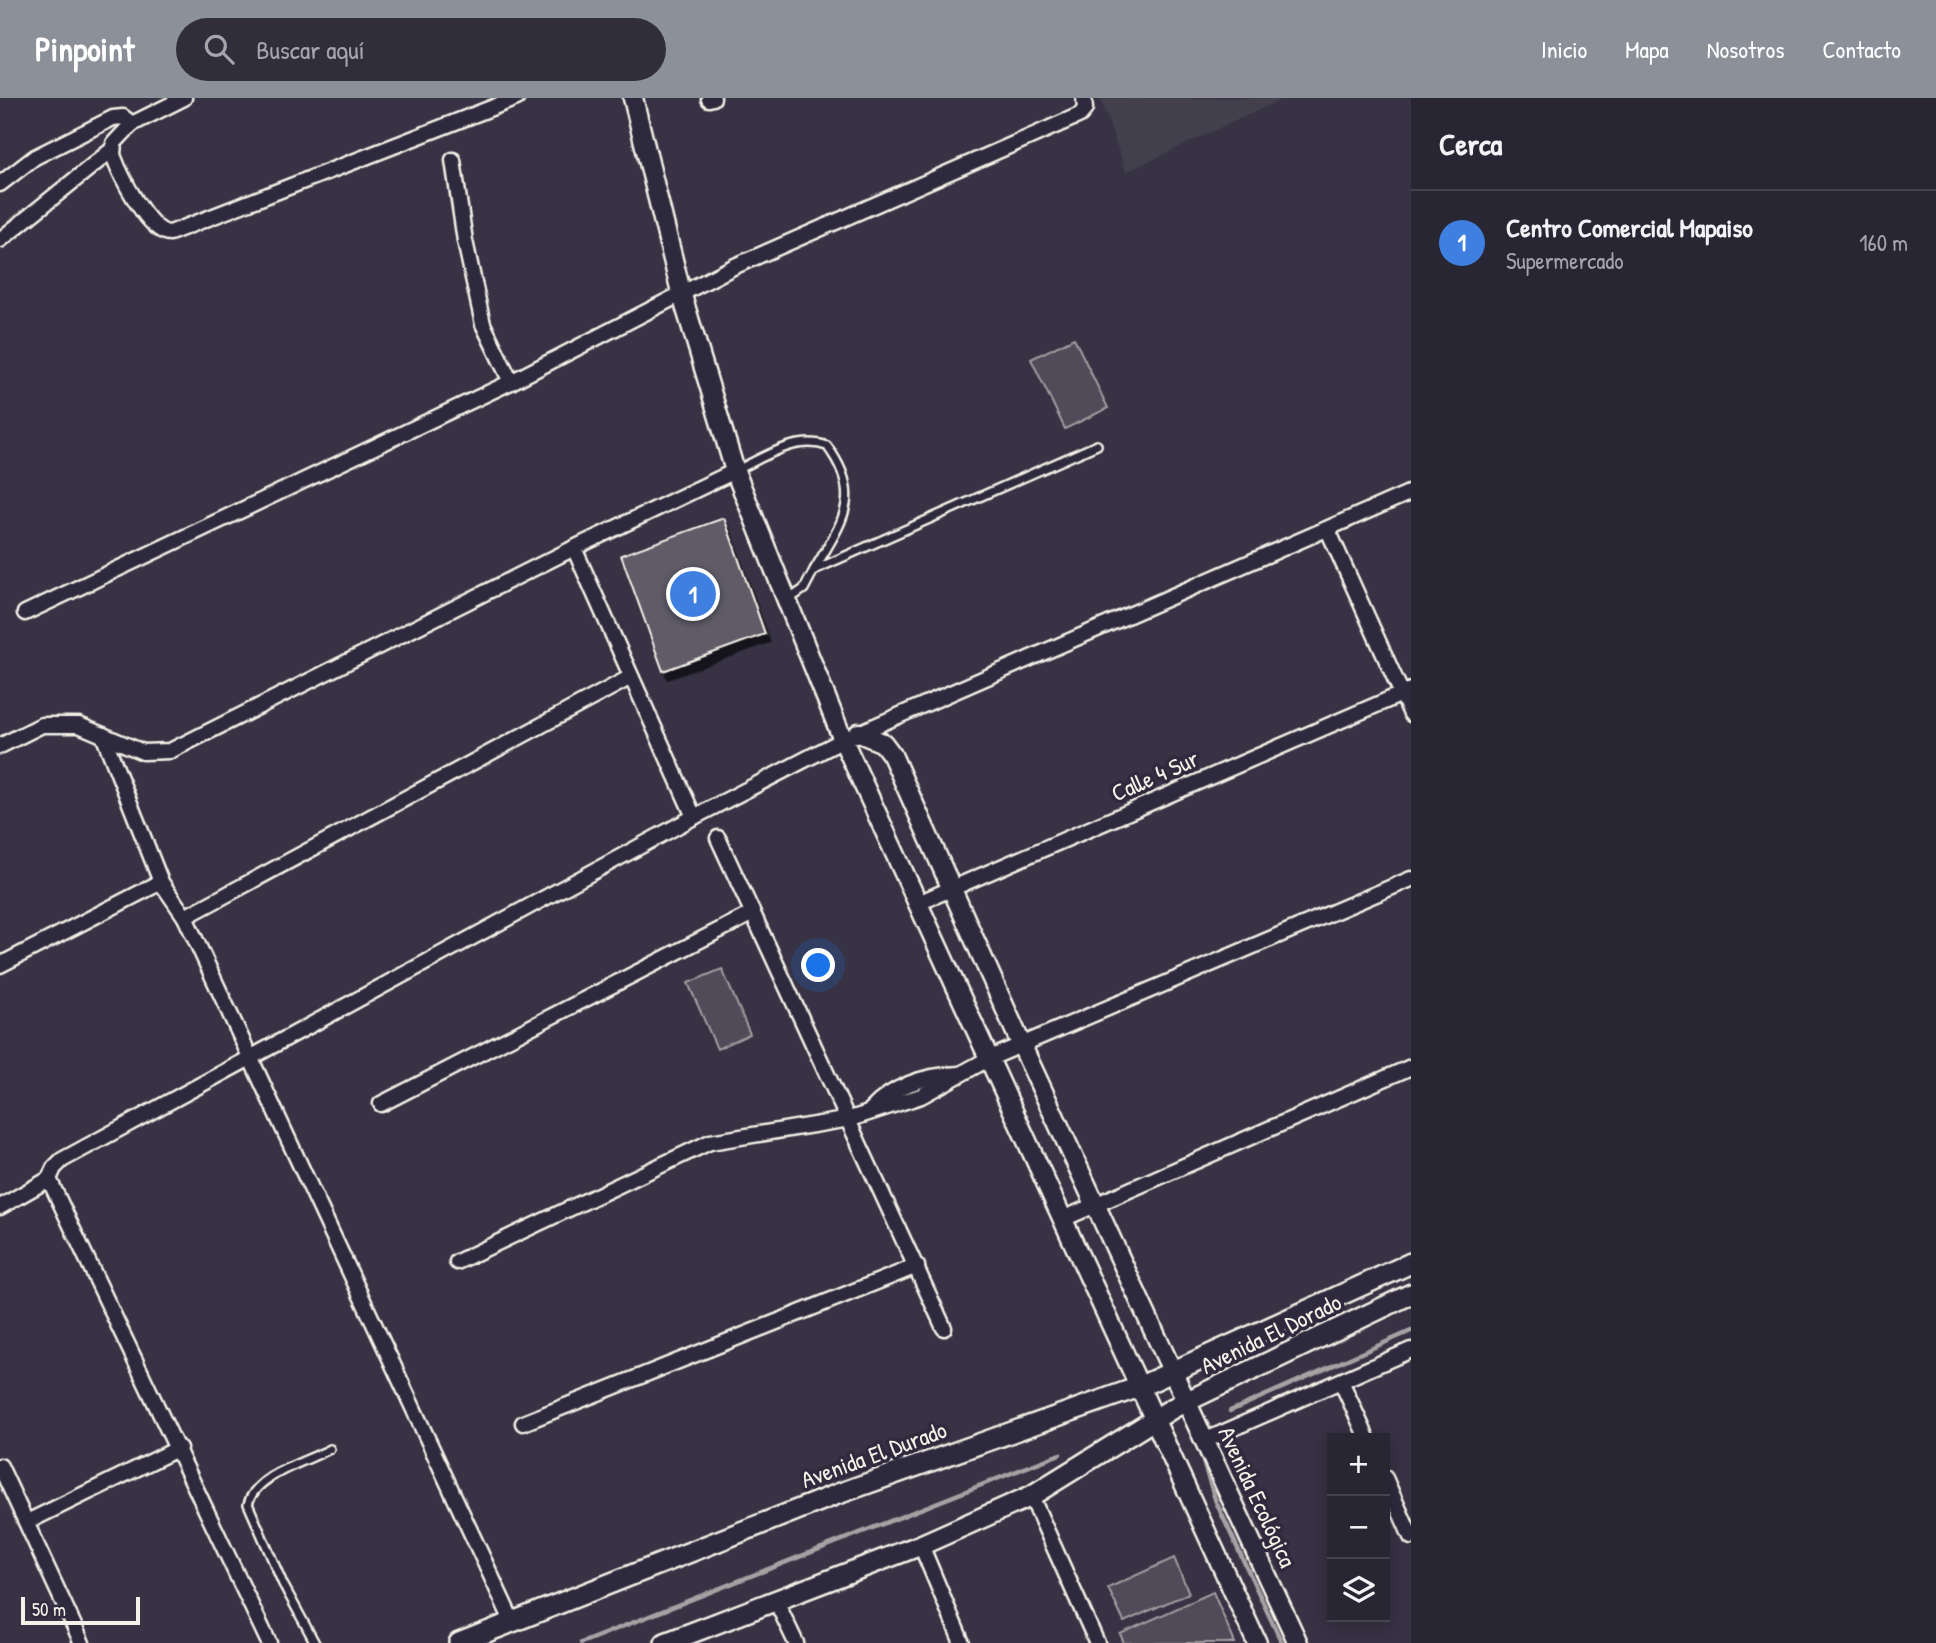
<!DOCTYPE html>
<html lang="es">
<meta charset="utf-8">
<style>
body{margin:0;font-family:"Patrick Hand",sans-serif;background:#312e3b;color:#f1f3f6}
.controls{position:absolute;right:21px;bottom:21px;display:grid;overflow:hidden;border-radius:0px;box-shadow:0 4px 18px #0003}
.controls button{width:63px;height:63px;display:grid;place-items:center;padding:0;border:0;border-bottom:2px solid #45434e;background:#292633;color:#f1f3f6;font:35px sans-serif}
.scale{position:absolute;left:21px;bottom:18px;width:119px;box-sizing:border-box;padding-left:7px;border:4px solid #f4f1e8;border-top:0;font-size:19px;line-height:24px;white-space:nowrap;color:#f4f1e8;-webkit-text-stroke:5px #2f2a3d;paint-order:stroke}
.you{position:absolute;left:819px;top:868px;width:24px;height:24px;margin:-18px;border:5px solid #fff;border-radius:50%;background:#1a73e8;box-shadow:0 0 0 10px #1a73e833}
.badge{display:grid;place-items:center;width:46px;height:46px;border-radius:50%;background:#8c9099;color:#fff;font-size:23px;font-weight:700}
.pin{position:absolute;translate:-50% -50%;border:4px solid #fff;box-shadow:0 2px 7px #0006}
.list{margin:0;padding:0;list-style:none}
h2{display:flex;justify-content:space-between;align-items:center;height:91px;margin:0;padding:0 28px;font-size:30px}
h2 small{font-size:23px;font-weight:400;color:#a5a5ac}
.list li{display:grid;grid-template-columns:46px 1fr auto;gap:21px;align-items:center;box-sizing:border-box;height:105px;padding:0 28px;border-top:2px solid #45434e}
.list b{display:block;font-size:26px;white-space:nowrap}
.list p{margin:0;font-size:23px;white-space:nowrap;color:#a5a5ac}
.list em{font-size:23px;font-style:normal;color:#a5a5ac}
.icon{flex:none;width:38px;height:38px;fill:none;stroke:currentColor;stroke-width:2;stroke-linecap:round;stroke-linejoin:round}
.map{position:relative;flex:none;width:1411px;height:1545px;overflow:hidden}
header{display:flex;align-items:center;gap:42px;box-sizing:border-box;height:98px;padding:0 35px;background:#8c9099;color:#fff}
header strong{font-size:33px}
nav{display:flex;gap:38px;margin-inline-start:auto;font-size:24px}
.search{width:490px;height:63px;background:#312e3b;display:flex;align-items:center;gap:18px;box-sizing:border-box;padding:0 24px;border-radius:38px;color:#a5a5ac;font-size:26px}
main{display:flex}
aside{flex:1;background:#292633}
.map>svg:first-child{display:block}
.built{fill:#433f4e}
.park{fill:#504b59;stroke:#a29ea0;stroke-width:2}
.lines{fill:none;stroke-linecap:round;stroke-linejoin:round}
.stream{stroke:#a6a2a4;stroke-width:4.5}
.building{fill:#5f5c67;stroke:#f4f1e8;stroke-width:2;filter:url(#shadow)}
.service-casing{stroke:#f4f1e8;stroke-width:12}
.minor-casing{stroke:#f4f1e8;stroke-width:19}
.tertiary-casing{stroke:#f4f1e8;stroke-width:23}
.secondary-casing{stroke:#f4f1e8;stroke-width:24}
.service{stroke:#2f2a3d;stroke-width:7}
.minor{stroke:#2f2a3d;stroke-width:14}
.tertiary{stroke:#2f2a3d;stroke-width:18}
.secondary{stroke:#2f2a3d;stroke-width:19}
.labels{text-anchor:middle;stroke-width:7;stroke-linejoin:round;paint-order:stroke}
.street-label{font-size:24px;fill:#f4f1e8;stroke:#2f2a3d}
</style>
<header>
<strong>Pinpoint</strong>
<div class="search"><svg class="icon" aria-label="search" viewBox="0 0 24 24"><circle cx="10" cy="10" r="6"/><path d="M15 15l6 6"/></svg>Buscar aquí</div>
<nav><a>Inicio</a><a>Mapa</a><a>Nosotros</a><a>Contacto</a></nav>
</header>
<main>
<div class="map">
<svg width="1411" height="1545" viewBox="0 0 1411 1545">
<defs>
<filter id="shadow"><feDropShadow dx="4.5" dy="8" stdDeviation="0" flood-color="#0009"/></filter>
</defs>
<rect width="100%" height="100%" fill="#373244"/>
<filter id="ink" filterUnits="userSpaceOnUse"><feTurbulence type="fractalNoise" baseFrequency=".0143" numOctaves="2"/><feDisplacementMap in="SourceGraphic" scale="14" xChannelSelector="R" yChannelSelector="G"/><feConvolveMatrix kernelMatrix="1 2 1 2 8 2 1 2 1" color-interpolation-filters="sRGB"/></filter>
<g filter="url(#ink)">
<path class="built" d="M 1100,0 L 1285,0 L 1126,74 Z"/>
<g class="park">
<path d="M 1074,240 L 1108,310 L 1065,331 L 1031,261 Z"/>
<path d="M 722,871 L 750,936 L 717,951 L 688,885 Z"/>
<path d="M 1174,1460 L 1189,1495 L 1124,1524 L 1108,1490 Z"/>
<path d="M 1213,1494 L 1235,1545 L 1124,1545 L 1120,1536 Z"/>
</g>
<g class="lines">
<g class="stream">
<path d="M 1230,1313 L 1411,1233"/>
<path d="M 1195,1339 L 1216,1404 L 1282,1545"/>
<path d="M 581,1545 L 1060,1356"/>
</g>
</g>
<path class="building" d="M 724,420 L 765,536 L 663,573 L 621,457 Z"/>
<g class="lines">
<g class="service-casing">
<g id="service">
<path d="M 737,372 C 764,359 797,337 827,348 C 865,399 841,425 814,472"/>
<path d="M 788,502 L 804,491 L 814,472 L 1097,347"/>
<path d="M 315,1545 L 283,1486 L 248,1406 C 255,1377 305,1364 330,1351"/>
</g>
</g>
<g class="minor-casing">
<g id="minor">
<path d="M 709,1 L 713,0"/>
<path d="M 132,26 L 114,45 L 113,57 C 120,76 149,136 170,135 L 517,0"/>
<path d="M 453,62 L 465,143 L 483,226 L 511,284"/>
<path d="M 0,86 L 35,59 L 113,20 L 123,19 L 132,26 L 184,0"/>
<path d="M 0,142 L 113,51"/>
<path d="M 1328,432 L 1411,616"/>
<path d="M 574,450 L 694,719"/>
<path d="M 25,515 L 511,284 L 735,168 L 1080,17 L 1085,11 L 1084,0"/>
<path d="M 103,637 L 161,784 L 185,819 L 512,1523"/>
<path d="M 0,648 L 42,627 L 79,627 L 143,654 L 170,653 L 574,450 L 735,373"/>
<path d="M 718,740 L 944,1230"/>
<path d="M 916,806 L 1411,592"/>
<path d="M 185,819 L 631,579"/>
<path d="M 0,867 L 161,784"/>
<path d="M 381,1006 L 753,815"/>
<path d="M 871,1012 C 894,987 926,977 960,976"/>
<path d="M 49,1081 L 54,1070 L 62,1062 L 694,719 L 843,642 L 1411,394"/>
<path d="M 0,1109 L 49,1081 L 269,1545"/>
<path d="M 1063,1121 L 1411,969"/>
<path d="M 457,1164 L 710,1044 L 850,1021 L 921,998 L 988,961 L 1411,781"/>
<path d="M 1341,1283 L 1367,1340"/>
<path d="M 523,1325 L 917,1168"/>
<path d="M 1204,1343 L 1411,1252"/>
<path d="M 0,1368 L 82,1545"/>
<path d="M 1385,1380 L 1411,1439"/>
<path d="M 1031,1398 L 1097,1545"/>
<path d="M 27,1424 L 179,1350"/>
<path d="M 921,1447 L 962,1545"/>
<path d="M 776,1503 L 796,1545"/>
</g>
</g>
<g class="tertiary-casing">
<g id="tertiary">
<path d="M 633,0 L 681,194 L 735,373 L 843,642 L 1257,1545"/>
<path d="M 859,635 L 883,645 L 892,657 L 1022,948 L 1298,1545"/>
</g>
</g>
<g class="secondary-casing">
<g id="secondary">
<path d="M 459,1545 L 835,1397 L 1139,1289 L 1411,1165"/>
<path d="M 665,1545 L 921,1447 L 1031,1398 L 1173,1310 L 1411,1196"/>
</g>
</g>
<use href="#service" class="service"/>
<use href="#minor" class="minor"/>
<use href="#tertiary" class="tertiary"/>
<use href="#secondary" class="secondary"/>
</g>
</g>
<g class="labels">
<g class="street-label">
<text transform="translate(1155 678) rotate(-24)" y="8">Calle 4 Sur</text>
<text transform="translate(1271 1236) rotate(-26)" y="8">Avenida El Dorado</text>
<text transform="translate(874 1357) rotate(-20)" y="8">Avenida El Durado</text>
<text transform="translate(1257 1399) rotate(65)" y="8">Avenida Ecológica</text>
</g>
</g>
</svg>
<div class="controls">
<button>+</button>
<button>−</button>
<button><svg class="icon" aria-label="layers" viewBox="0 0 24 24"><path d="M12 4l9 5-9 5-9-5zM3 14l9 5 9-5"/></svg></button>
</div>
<div class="scale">50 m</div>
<div class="you"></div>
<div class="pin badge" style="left:693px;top:496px;background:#3f7fe0">1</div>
</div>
<aside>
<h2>Cerca<small></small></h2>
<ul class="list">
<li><span class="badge" style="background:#3f7fe0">1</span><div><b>Centro Comercial Mapaiso</b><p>Supermercado</p></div><em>160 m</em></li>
</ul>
</aside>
</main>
